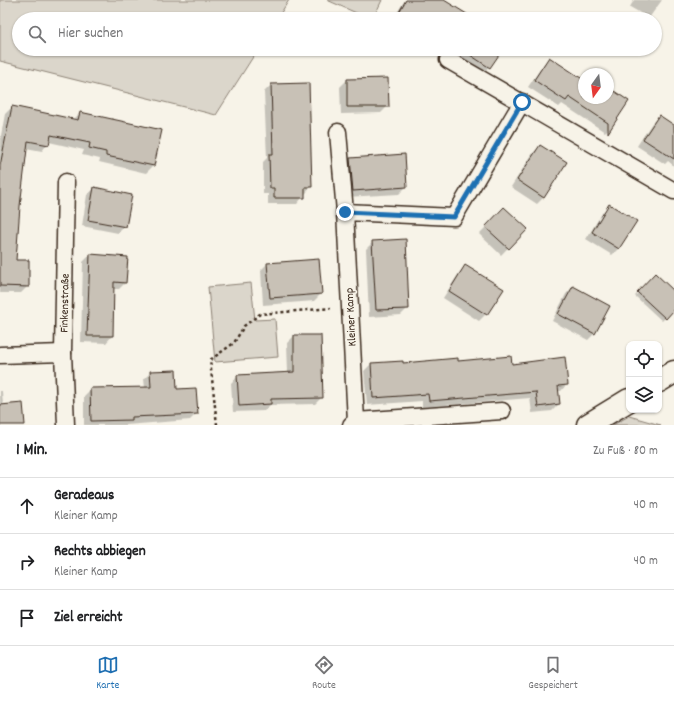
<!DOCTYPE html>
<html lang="de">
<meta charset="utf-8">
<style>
body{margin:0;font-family:Dekko,sans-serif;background:#f6f6f6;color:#202124}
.controls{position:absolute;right:12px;bottom:12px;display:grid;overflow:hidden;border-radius:8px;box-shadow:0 1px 3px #0004}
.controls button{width:36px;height:36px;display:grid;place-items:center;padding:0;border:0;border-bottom:1px solid #e0e0e0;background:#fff;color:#202124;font:20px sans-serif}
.compass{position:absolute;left:578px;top:68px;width:36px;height:36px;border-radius:50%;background:#fff;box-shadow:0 1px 3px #0004;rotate:194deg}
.stop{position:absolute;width:12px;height:12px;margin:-9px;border:3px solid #1f6fb2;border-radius:50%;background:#fff}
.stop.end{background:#1f6fb2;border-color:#fff;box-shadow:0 1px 4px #0008}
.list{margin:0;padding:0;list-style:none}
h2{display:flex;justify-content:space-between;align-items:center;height:52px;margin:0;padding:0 16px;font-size:17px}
h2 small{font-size:13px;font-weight:400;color:#757577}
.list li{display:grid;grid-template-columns:26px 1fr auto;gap:12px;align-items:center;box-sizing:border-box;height:56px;padding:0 16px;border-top:1px solid #e0e0e0}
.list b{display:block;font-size:15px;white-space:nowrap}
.list p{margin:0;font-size:13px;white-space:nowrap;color:#757577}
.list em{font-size:13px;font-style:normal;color:#757577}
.icon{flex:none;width:22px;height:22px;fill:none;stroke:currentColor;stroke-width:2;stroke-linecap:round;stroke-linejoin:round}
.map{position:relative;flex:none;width:674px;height:425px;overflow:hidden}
.search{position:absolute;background:#fff;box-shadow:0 1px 3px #0004;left:12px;right:12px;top:12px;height:44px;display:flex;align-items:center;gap:10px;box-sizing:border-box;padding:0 14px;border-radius:22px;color:#757577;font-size:15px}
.sheet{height:220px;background:#fff}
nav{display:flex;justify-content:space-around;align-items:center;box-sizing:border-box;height:56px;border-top:1px solid #e0e0e0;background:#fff;font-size:11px;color:#757577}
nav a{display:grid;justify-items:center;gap:2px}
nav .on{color:#1f6fb2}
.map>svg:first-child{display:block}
.green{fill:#dbd6cb;stroke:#8b8074}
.shadow{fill:#0003}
.building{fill:#c8c1b6;stroke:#3b2a1e}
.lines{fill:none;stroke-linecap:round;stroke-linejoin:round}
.street-casing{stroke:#3b2a1e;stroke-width:19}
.secondary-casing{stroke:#3b2a1e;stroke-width:25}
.path{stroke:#3b2a1e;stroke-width:2.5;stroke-dasharray:3 3;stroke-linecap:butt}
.street{stroke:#f7f3e8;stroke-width:16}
.secondary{stroke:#f7f3e8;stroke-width:22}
.route{stroke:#1f6fb2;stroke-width:5}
.labels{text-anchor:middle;stroke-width:3.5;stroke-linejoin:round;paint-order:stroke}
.street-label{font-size:12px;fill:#3b2a1e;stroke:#f7f3e8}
</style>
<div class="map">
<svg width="674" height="425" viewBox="0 0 674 425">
<rect width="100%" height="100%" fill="#f7f3e8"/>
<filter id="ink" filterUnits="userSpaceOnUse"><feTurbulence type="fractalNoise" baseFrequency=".025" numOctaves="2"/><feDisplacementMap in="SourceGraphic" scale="8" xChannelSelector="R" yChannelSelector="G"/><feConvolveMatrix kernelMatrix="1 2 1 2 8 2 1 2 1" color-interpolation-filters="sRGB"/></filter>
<g filter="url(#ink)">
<g class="green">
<path d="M 0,0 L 289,0 L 277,19 L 19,19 L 19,49 L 258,49 L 216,115 L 0,61 Z"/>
<path d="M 327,0 L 382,0 L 373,19 L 370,19 Z"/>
<path d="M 251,283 L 255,320 L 275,319 L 278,357 L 215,362 L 208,287 Z"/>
<path d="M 629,416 L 657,424 L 661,425 L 613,425 Z"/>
</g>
<g class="shadow">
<path d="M 405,0 L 442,0 L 472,19 L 393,19 Z"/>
<path d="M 634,0 L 662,0 L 649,18 L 630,7 Z"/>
<path d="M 444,49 L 502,49 L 483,74 Z"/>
<path d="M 549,58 L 584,81 L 584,98 L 608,98 L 608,88 L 612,125 L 605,132 L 562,104 L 559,107 L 528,87 L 543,65 Z"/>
<path d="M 347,80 L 388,106 L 381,113 L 341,114 L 340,87 Z"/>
<path d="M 271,85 L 311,187 L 297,204 L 268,204 L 268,194 L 263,194 L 263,162 L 267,158 L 264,92 Z"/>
<path d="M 12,107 L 73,120 L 80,113 L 161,130 L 153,166 L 146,173 L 99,162 L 100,159 L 82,155 L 84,150 L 49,142 L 42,151 L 26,148 L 19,206 L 15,261 L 28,286 L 21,293 L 0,293 L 0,141 L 5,114 Z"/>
<path d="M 659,116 L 674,126 L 674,166 L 668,161 L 665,164 L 637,146 L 652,123 Z"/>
<path d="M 540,146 L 544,197 L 537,204 L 511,187 L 533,153 Z"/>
<path d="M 350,159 L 406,187 L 399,194 L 346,197 L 343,166 Z"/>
<path d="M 94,189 L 125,226 L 118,233 L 82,226 L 87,195 Z"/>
<path d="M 610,205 L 619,248 L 612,255 L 586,239 L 603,212 Z"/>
<path d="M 504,209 L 526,229 L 501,255 L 479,234 Z"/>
<path d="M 373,242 L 408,308 L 401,315 L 369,317 L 366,249 Z"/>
<path d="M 90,255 L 125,283 L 119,289 L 113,289 L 112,336 L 106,343 L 81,342 L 83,262 Z"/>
<path d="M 267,264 L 321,294 L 314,301 L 263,305 L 261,270 Z"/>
<path d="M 465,266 L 486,314 L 479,321 L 443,298 L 459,273 Z"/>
<path d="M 655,275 L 674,292 L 674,309 L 662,321 L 635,296 Z"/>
<path d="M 573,287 L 595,333 L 588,340 L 552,321 L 566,294 Z"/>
<path d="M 294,336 L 322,397 L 315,404 L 270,405 L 264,411 L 233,412 L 231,383 L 238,376 L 288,373 L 287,343 Z"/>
<path d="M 402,362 L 402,364 L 457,362 L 511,365 L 567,384 L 561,391 L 558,391 L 559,404 L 552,411 L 532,413 L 530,398 L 422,407 L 422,401 L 367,405 L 364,371 L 371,364 Z"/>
<path d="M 151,372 L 176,390 L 197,413 L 190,420 L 126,425 L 84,425 L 84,396 L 91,389 L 145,388 L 144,379 Z"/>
<path d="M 0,391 L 2,391 L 3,405 L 24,425 L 0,425 Z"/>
</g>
<g class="building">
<path d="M 406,0 L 444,0 L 475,19 L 395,19 Z"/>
<path d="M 461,49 L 503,49 L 490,68 Z"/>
<path d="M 549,57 L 584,80 L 584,98 L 608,98 L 608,87 L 629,101 L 608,133 L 608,123 L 569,97 L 566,101 L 534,80 Z"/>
<path d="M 388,78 L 389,107 L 347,107 L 347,79 Z"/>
<path d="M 309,83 L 312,187 L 305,187 L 305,198 L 274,198 L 274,188 L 270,188 L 269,154 L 273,154 L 271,84 Z"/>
<path d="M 12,106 L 78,120 L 80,112 L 162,130 L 154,166 L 106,156 L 106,152 L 89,148 L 90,143 L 51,135 L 49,145 L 28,141 L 20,206 L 16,260 L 29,260 L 29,287 L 0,286 L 0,166 Z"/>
<path d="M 659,115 L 674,125 L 674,159 L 643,139 Z"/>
<path d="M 540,145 L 567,162 L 544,198 L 517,180 Z"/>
<path d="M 405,154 L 407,187 L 353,191 L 350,158 Z"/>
<path d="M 94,187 L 132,195 L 126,227 L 88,220 Z"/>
<path d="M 609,204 L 637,221 L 619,249 L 592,232 Z"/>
<path d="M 504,207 L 528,229 L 509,249 L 485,227 Z"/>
<path d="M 406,239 L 409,309 L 376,310 L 372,241 Z"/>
<path d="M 90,254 L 128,257 L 126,283 L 114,282 L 113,336 L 87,336 Z"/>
<path d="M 319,259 L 322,294 L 270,298 L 267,263 Z"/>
<path d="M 465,265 L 504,289 L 487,315 L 449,291 Z"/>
<path d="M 655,273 L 674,291 L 674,310 L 666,319 L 637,292 Z"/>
<path d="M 573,286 L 610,306 L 595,334 L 558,314 Z"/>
<path d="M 294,335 L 321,335 L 323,398 L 271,399 L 271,404 L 239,406 L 237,375 L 294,372 Z"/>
<path d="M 511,356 L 512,364 L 565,357 L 568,385 L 558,386 L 560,404 L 538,407 L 536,392 L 429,401 L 428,394 L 373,398 L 371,363 L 403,361 L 403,363 L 458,358 L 458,361 Z"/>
<path d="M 176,370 L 177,389 L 196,388 L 198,414 L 132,417 L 132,420 L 91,421 L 90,388 L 151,387 L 150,371 Z"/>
<path d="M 23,403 L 25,425 L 0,425 L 0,405 Z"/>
</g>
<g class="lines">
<g class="street-casing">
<g id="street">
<path d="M 448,60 L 674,191"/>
<path d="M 338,132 L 345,212"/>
<path d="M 66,182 L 63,353 L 66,425"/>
<path d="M 0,355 L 63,353"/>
<path d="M 356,421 L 345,212 L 454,217 L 522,102"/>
<path d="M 351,425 L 356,421 L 502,411"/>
</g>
</g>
<g class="secondary-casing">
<g id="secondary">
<path d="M 659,381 L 674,372"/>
<path d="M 588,425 L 629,400"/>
</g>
</g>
<path class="path" d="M 217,425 L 210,360 L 234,343 L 244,326 L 260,314 L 331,308"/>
<use href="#street" class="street"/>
<use href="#secondary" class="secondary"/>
</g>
</g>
<g class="lines" filter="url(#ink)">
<path class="route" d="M 345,212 L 454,217 L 522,102"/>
</g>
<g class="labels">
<g class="street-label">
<text transform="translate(64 303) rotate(-89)" y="4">Finkenstraße</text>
<text transform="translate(350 317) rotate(-93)" y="4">Kleiner Kamp</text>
</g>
</g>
</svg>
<div class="controls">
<button><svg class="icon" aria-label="locate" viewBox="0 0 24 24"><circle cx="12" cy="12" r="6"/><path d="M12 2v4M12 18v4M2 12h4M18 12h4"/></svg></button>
<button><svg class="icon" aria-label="layers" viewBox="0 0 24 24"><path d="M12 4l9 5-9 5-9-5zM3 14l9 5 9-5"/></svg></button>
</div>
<svg class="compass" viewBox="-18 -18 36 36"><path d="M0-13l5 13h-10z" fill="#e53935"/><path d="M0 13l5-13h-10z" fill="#757577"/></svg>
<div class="stop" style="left:522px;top:102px"></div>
<div class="stop end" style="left:345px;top:212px"></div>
<div class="search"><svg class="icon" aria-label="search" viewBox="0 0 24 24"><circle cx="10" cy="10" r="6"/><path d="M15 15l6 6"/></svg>Hier suchen</div>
</div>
<section class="sheet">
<h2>1 Min.<small>Zu Fuß · 80 m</small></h2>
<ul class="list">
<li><svg class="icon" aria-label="ahead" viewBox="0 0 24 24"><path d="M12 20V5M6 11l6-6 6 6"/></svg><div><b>Geradeaus</b><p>Kleiner Kamp</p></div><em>40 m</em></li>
<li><svg class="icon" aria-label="right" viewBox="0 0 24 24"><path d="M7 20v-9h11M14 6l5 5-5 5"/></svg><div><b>Rechts abbiegen</b><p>Kleiner Kamp</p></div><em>40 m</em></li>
<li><svg class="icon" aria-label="arrive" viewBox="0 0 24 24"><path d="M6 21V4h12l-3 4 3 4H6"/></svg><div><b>Ziel erreicht</b></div></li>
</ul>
</section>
<nav>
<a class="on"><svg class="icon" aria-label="map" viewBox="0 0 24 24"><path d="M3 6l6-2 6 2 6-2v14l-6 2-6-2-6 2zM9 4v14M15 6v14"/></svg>Karte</a>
<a><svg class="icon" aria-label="directions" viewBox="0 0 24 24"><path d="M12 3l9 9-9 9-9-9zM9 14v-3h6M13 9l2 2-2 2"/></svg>Route</a>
<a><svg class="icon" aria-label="saved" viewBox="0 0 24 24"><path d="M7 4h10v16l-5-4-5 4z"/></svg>Gespeichert</a>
</nav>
